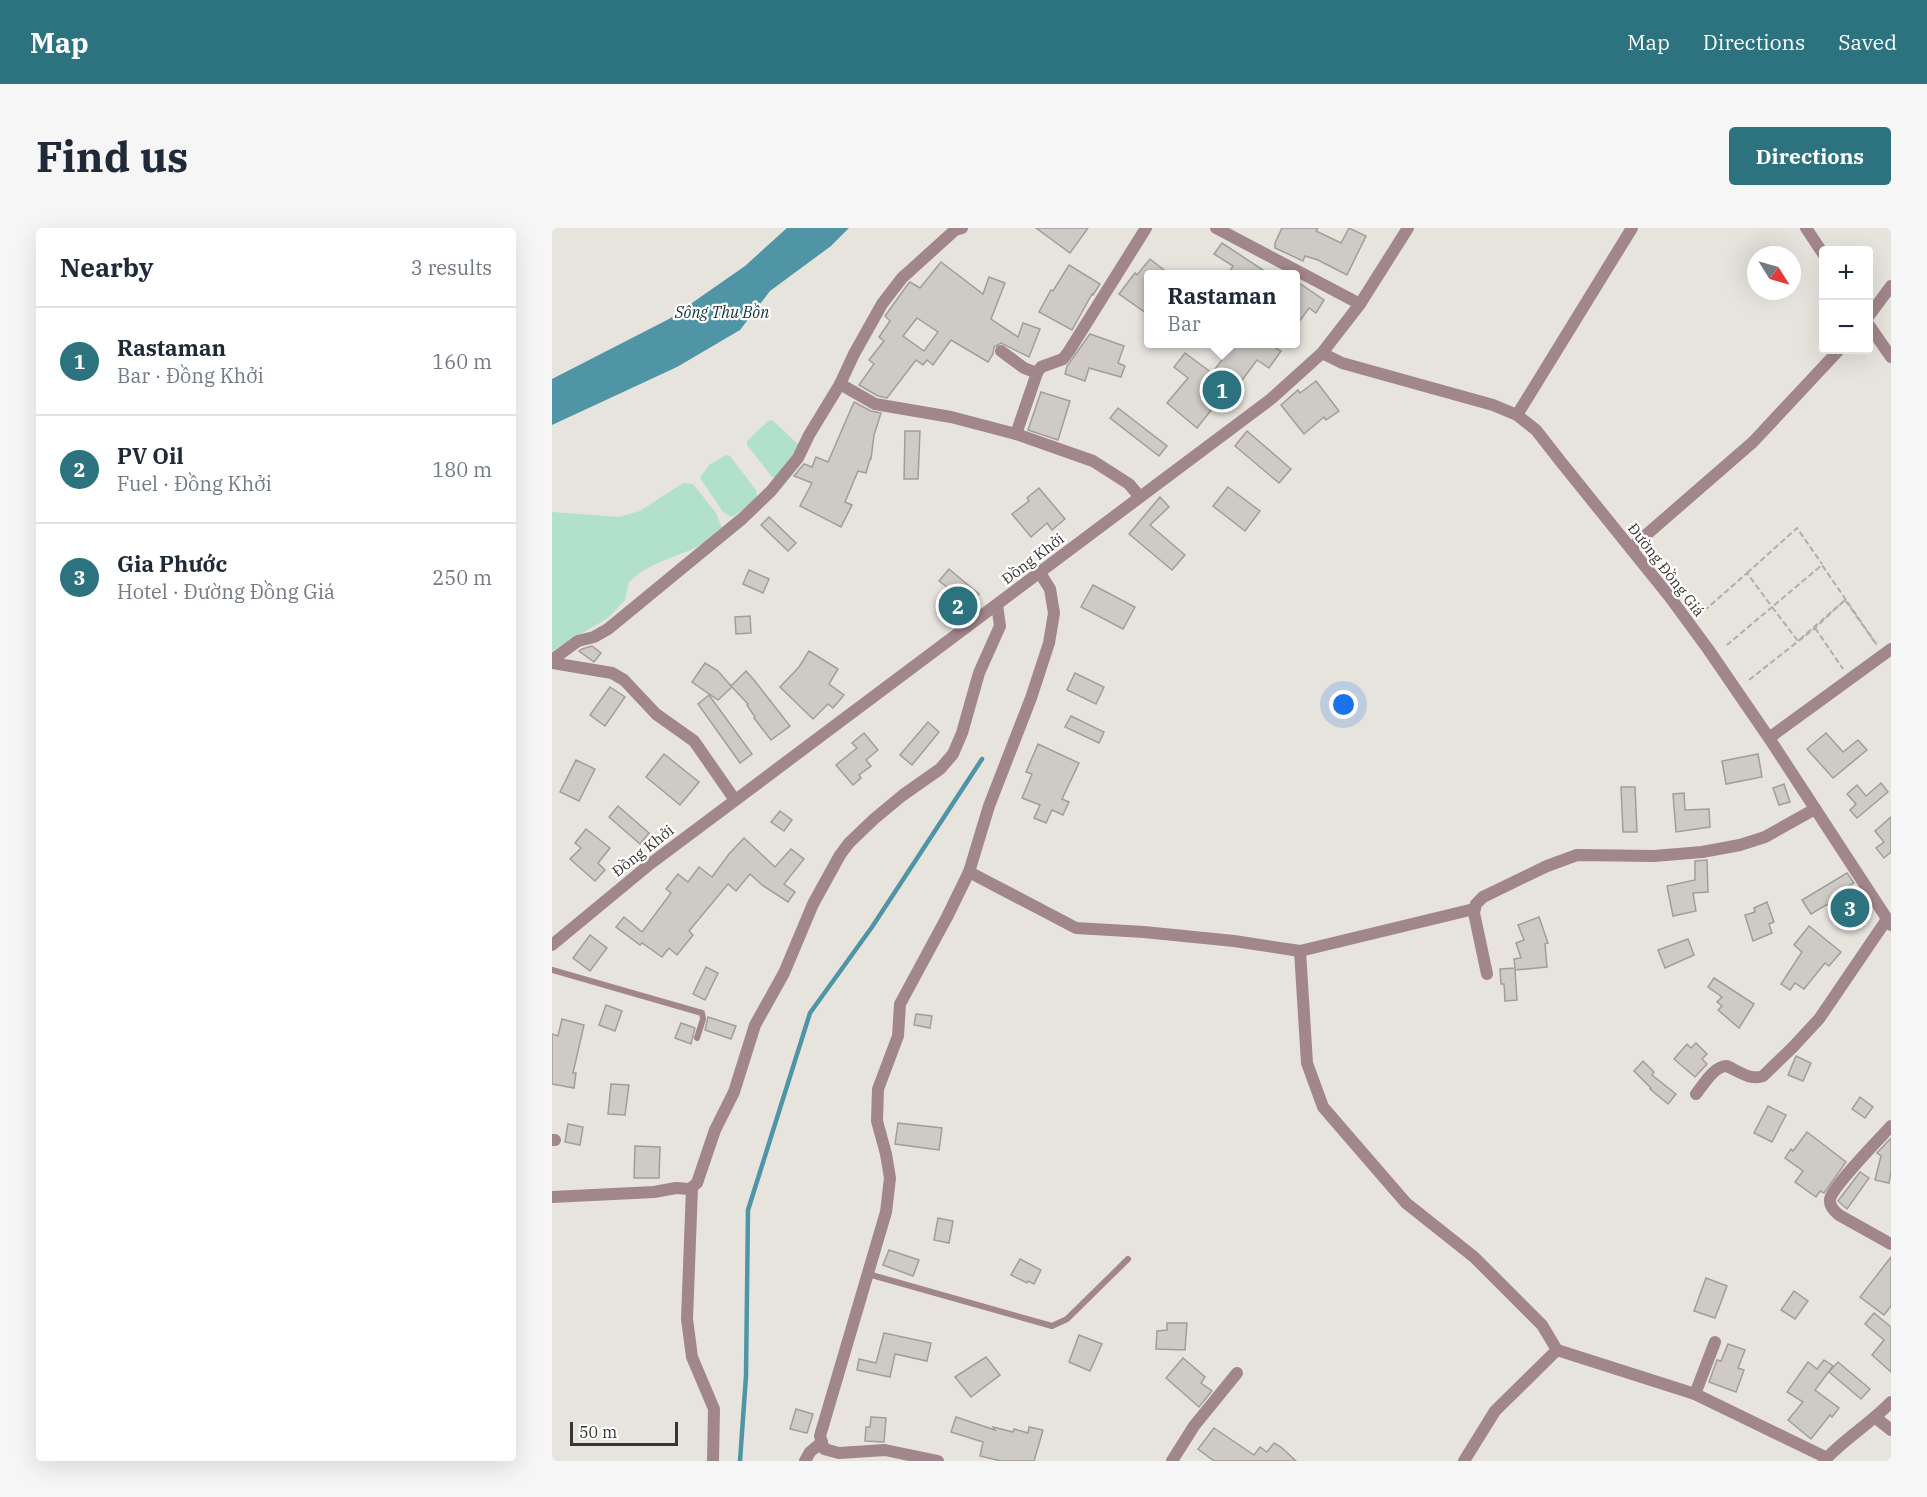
<!DOCTYPE html>
<meta charset="utf-8">
<style>
body{margin:0;font-family:"IBM Plex Serif",serif;background:#f6f6f7;color:#1f2937}
.controls{position:absolute;right:18px;top:18px;display:grid;overflow:hidden;border-radius:6px;box-shadow:0 6px 24px #0002}
.controls button{width:54px;height:54px;display:grid;place-items:center;padding:0;border:0;border-bottom:2px solid #e0e1e3;background:#fff;color:#1f2937;font:30px sans-serif}
.compass{position:absolute;left:1195px;top:18px;width:54px;height:54px;border-radius:50%;background:#fff;box-shadow:0 6px 24px #0002;rotate:127deg}
.scale{position:absolute;left:18px;bottom:15px;width:108px;box-sizing:border-box;padding-left:6px;border:3px solid #383634;border-top:0;font-size:16px;line-height:21px;white-space:nowrap;color:#383634;-webkit-text-stroke:4px #fff;paint-order:stroke}
.you{position:absolute;left:792px;top:477px;width:21px;height:21px;margin:-15px;border:4px solid #fff;border-radius:50%;background:#1a73e8;box-shadow:0 0 0 9px #1a73e833}
.badge{display:grid;place-items:center;width:39px;height:39px;border-radius:50%;background:#2c727f;color:#fff;font-size:20px;font-weight:700}
.pin{position:absolute;translate:-50% -50%;border:3px solid #fff;box-shadow:0 2px 6px #0006}
.popup{position:absolute;left:592px;top:42px;width:156px;height:78px;box-sizing:border-box;display:grid;place-content:center;border-radius:6px;background:#fff;filter:drop-shadow(0 2px 4px #0005);font-size:20px;white-space:nowrap;color:#747a83}
.popup b{font-size:22px;color:#1f2937}
.popup::after{content:'';position:absolute;left:50%;top:100%;margin-left:-12px;border:12px solid transparent;border-top-color:#fff}
.list{margin:0;padding:0;list-style:none}
h2{display:flex;justify-content:space-between;align-items:center;height:78px;margin:0;padding:0 24px;font-size:26px}
h2 small{font-size:20px;font-weight:400;color:#747a83}
.list li{display:grid;grid-template-columns:39px 1fr auto;gap:18px;align-items:center;box-sizing:border-box;height:108px;padding:0 24px;border-top:2px solid #e0e1e3}
.list b{display:block;font-size:22px;white-space:nowrap}
.list p{margin:0;font-size:20px;white-space:nowrap;color:#747a83}
.list em{font-size:20px;font-style:normal;color:#747a83}
.map{position:relative;flex:none;width:1339px;height:1233px;overflow:hidden;border-radius:6px}
header{display:flex;align-items:center;gap:36px;box-sizing:border-box;height:84px;padding:0 30px;background:#2c727f;color:#fff}
header strong{font-size:28px}
nav{display:flex;gap:33px;margin-inline-start:auto;font-size:21px}
.intro{display:flex;align-items:center;justify-content:space-between;box-sizing:border-box;height:144px;padding:0 36px}
h1{margin:0;font-size:42px}
.button{padding:15px 27px;border-radius:6px;background:#2c727f;color:#fff;font-size:21px;font-weight:700}
main{display:flex;gap:36px;padding:0 36px}
aside{flex:1;background:#fff;border-radius:6px;box-shadow:0 6px 24px #0002}
.map>svg:first-child{display:block}
.green{fill:#b1e1c8}
.water{fill:#4f95a6}
.lines{fill:none;stroke-linecap:round;stroke-linejoin:round}
.stream{stroke:#4f95a6;stroke-width:4.5}
.building{fill:#cecac5;stroke:#a29d98;stroke-width:1.5;fill-rule:evenodd}
.path{stroke:#b1aeaa;stroke-width:2;stroke-dasharray:6 3;stroke-linecap:butt}
.lane{stroke:#a1868b;stroke-width:6}
.street{stroke:#a1868b;stroke-width:12}
.labels{text-anchor:middle;stroke-width:4.5;stroke-linejoin:round;paint-order:stroke}
.street-label{font-size:15px;fill:#383634;stroke:#fff}
.water-label{font-size:16px;font-style:italic;fill:#12343c;stroke:#fff}
</style>
<header>
<strong>Map</strong>
<nav><a>Map</a><a>Directions</a><a>Saved</a></nav>
</header>
<div class="intro"><h1>Find us</h1><a class="button">Directions</a></div>
<main>
<aside>
<h2>Nearby<small>3 results</small></h2>
<ul class="list">
<li><span class="badge">1</span><div><b>Rastaman</b><p>Bar · Đồng Khởi</p></div><em>160 m</em></li>
<li><span class="badge">2</span><div><b>PV Oil</b><p>Fuel · Đồng Khởi</p></div><em>180 m</em></li>
<li><span class="badge">3</span><div><b>Gia Phước</b><p>Hotel · Đường Đồng Giá</p></div><em>250 m</em></li>
</ul>
</aside>
<div class="map">
<svg width="1339" height="1233" viewBox="0 0 1339 1233">
<rect width="100%" height="100%" fill="#e7e4de"/>
<g class="green">
<path d="M 220,192 L 247,217 L 248,222 L 227,249 L 220,249 L 195,217 L 195,213 L 216,193 Z"/>
<path d="M 174,227 L 178,228 L 204,262 L 205,268 L 200,276 L 180,289 L 171,284 L 148,250 L 157,237 Z"/>
<path d="M 131,255 L 141,256 L 164,285 L 170,300 C 144,326 125,324 96,340 C 89,343 83,349 77,354 L 73,372 L 56,390 L 0,423 L 0,284 L 67,289 L 88,283 Z"/>
</g>
<path class="water" d="M 235,0 L 297,0 L 279,18 L 218,63 L 188,102 L 125,139 L 0,197 L 0,151 L 117,91 L 193,38 Z"/>
<g class="lines">
<path class="stream" d="M 188,1233 L 194,1148 L 196,982 L 258,785 L 320,699 L 430,531"/>
</g>
<g class="building">
<path d="M 484,0 L 536,0 L 518,25 Z"/>
<path d="M 730,0 L 766,0 L 764,3 L 789,15 L 797,0 L 814,8 L 795,47 L 766,32 L 753,28 L 751,33 L 723,20 L 723,15 Z"/>
<path d="M 670,15 L 717,46 L 676,46 L 681,38 L 662,26 Z"/>
<path d="M 598,31 L 617,46 L 597,46 L 597,87 L 567,66 L 583,45 L 585,47 Z"/>
<path d="M 389,34 L 431,66 L 437,49 L 453,55 L 439,91 L 466,109 L 471,95 L 488,101 L 477,129 L 449,115 L 442,119 L 441,126 L 436,134 L 399,112 L 381,137 L 375,132 L 371,137 L 364,132 L 335,170 L 326,168 L 307,157 L 322,136 L 317,132 L 332,113 L 327,109 L 338,93 L 333,88 L 356,56 L 358,54 L 368,60 ZM 365,90 L 386,104 L 372,123 L 351,108 Z"/>
<path d="M 517,37 L 548,56 L 541,67 L 540,66 L 520,102 L 487,84 L 499,62 L 501,63 Z"/>
<path d="M 744,53 L 772,72 L 764,85 L 757,80 L 744,98 Z"/>
<path d="M 538,106 L 572,118 L 566,135 L 573,138 L 569,149 L 537,140 L 533,153 L 513,146 L 515,138 Z"/>
<path d="M 682,116 L 717,116 L 729,123 L 717,140 L 705,132 L 685,159 L 680,156 L 645,200 L 615,175 L 636,150 L 622,139 L 633,125 L 660,145 Z"/>
<path d="M 764,153 L 787,183 L 774,192 L 772,189 L 752,206 L 729,177 L 746,162 L 748,165 Z"/>
<path d="M 489,164 L 518,173 L 506,212 L 476,202 Z"/>
<path d="M 302,174 L 319,183 L 329,185 L 322,207 L 319,231 L 318,231 L 314,245 L 306,243 L 293,274 L 300,277 L 289,299 L 248,278 L 260,255 L 242,248 L 252,236 L 260,239 L 264,229 L 276,234 Z"/>
<path d="M 566,180 L 615,218 L 607,228 L 558,190 Z"/>
<path d="M 353,203 L 368,203 L 366,251 L 352,251 Z"/>
<path d="M 695,203 L 739,241 L 727,255 L 683,218 Z"/>
<path d="M 676,259 L 708,283 L 693,303 L 661,278 Z"/>
<path d="M 487,260 L 513,291 L 500,302 L 495,295 L 479,309 L 460,286 L 477,273 L 475,270 Z"/>
<path d="M 608,269 L 617,279 L 598,297 L 633,327 L 620,342 L 577,306 Z"/>
<path d="M 217,289 L 244,315 L 236,323 L 209,297 Z"/>
<path d="M 397,341 L 427,366 L 418,377 L 387,353 Z"/>
<path d="M 197,342 L 217,351 L 211,365 L 191,356 Z"/>
<path d="M 541,357 L 583,379 L 571,401 L 529,379 Z"/>
<path d="M 198,388 L 199,405 L 184,406 L 183,389 Z"/>
<path d="M 40,418 L 49,425 L 42,434 L 27,423 L 30,421 Z"/>
<path d="M 257,423 L 286,441 L 277,456 L 292,467 L 281,480 L 276,476 L 261,491 L 228,459 L 247,439 Z"/>
<path d="M 153,435 L 166,443 L 180,459 L 166,472 L 140,454 Z"/>
<path d="M 194,443 L 202,452 L 238,498 L 219,512 L 202,490 L 203,489 L 195,477 L 196,476 L 179,458 Z"/>
<path d="M 523,445 L 552,459 L 544,476 L 515,462 Z"/>
<path d="M 58,459 L 73,469 L 53,498 L 38,487 Z"/>
<path d="M 157,467 L 200,526 L 188,535 L 146,476 Z"/>
<path d="M 519,488 L 552,504 L 547,515 L 513,499 Z"/>
<path d="M 376,494 L 387,504 L 360,537 L 348,527 Z"/>
<path d="M 312,505 L 326,522 L 314,532 L 319,538 L 307,547 L 309,550 L 301,557 L 284,537 L 305,520 L 300,515 Z"/>
<path d="M 1274,505 L 1291,524 L 1306,512 L 1315,522 L 1281,550 L 1255,521 Z"/>
<path d="M 486,516 L 527,535 L 510,571 L 517,574 L 511,587 L 500,582 L 494,595 L 482,590 L 488,577 L 470,570 L 480,546 L 474,544 Z"/>
<path d="M 112,526 L 147,554 L 128,577 L 94,549 Z"/>
<path d="M 1206,526 L 1210,549 L 1174,556 L 1170,533 Z"/>
<path d="M 24,532 L 43,541 L 27,573 L 8,564 Z"/>
<path d="M 1329,555 L 1336,564 L 1305,590 L 1298,582 L 1304,576 L 1295,566 L 1305,557 L 1314,568 Z"/>
<path d="M 1232,556 L 1238,574 L 1227,577 L 1221,560 Z"/>
<path d="M 1069,559 L 1083,559 L 1085,604 L 1071,604 Z"/>
<path d="M 1132,565 L 1133,582 L 1157,581 L 1158,599 L 1124,604 L 1121,566 Z"/>
<path d="M 66,578 L 97,605 L 88,616 L 57,589 Z"/>
<path d="M 228,583 L 240,592 L 232,603 L 219,594 Z"/>
<path d="M 1339,589 L 1339,624 L 1332,630 L 1324,620 L 1332,614 L 1323,603 Z"/>
<path d="M 34,601 L 58,620 L 46,635 L 53,642 L 43,653 L 18,631 L 29,620 L 23,615 Z"/>
<path d="M 192,610 L 223,639 L 239,621 L 252,631 L 232,656 L 243,664 L 236,674 L 210,657 L 198,646 L 184,663 L 176,656 L 137,703 L 141,707 L 125,727 L 117,720 L 110,729 L 90,715 L 88,717 L 64,699 L 72,689 L 90,704 L 119,665 L 114,661 L 126,646 L 136,654 L 147,639 L 160,649 L 177,626 Z"/>
<path d="M 1155,632 L 1156,664 L 1141,665 L 1144,683 L 1121,688 L 1115,658 L 1143,652 L 1143,633 Z"/>
<path d="M 1295,645 L 1302,655 L 1291,661 L 1293,666 L 1259,686 L 1250,672 Z"/>
<path d="M 1215,674 L 1222,694 L 1217,696 L 1220,705 L 1201,713 L 1193,687 L 1203,684 L 1202,680 Z"/>
<path d="M 987,689 L 996,715 L 993,716 L 995,739 L 963,742 L 965,772 L 953,773 L 952,756 L 949,756 L 948,741 L 963,740 L 962,731 L 969,730 L 964,715 L 972,712 L 966,697 Z"/>
<path d="M 1257,698 L 1289,724 L 1277,738 L 1273,735 L 1252,761 L 1243,755 L 1238,762 L 1229,756 L 1250,724 L 1242,717 Z"/>
<path d="M 38,707 L 55,720 L 38,743 L 21,730 Z"/>
<path d="M 1136,711 L 1142,727 L 1113,740 L 1106,722 Z"/>
<path d="M 154,739 L 166,745 L 153,772 L 141,766 Z"/>
<path d="M 1162,750 L 1202,776 L 1187,800 L 1166,782 L 1170,778 L 1165,774 L 1170,769 L 1156,759 Z"/>
<path d="M 54,777 L 70,783 L 63,803 L 47,797 Z"/>
<path d="M 364,786 L 380,788 L 378,800 L 362,797 Z"/>
<path d="M 156,789 L 184,798 L 179,811 L 153,802 Z"/>
<path d="M 10,791 L 32,797 L 21,845 L 24,845 L 22,860 L 0,856 L 0,806 L 6,808 Z"/>
<path d="M 129,795 L 143,800 L 139,816 L 123,810 Z"/>
<path d="M 1144,815 L 1155,826 L 1150,831 L 1155,836 L 1143,849 L 1122,831 L 1135,816 L 1139,820 Z"/>
<path d="M 1244,828 L 1259,835 L 1251,853 L 1236,847 Z"/>
<path d="M 1091,833 L 1102,844 L 1100,847 L 1124,866 L 1116,876 L 1098,861 L 1099,860 L 1082,843 Z"/>
<path d="M 59,856 L 77,857 L 73,887 L 56,886 Z"/>
<path d="M 1308,869 L 1321,879 L 1313,890 L 1300,881 Z"/>
<path d="M 1216,878 L 1234,887 L 1220,914 L 1202,905 Z"/>
<path d="M 346,895 L 390,900 L 387,922 L 343,916 Z"/>
<path d="M 16,896 L 31,899 L 28,917 L 13,914 Z"/>
<path d="M 1255,904 L 1294,934 L 1272,965 L 1268,963 L 1264,969 L 1243,954 L 1251,943 L 1233,930 L 1239,921 L 1241,923 Z"/>
<path d="M 1339,910 L 1339,944 L 1337,955 L 1323,952 L 1329,928 L 1325,925 Z"/>
<path d="M 83,918 L 108,919 L 107,950 L 82,950 Z"/>
<path d="M 1308,944 L 1317,950 L 1295,981 L 1286,973 Z"/>
<path d="M 386,990 L 401,993 L 397,1015 L 382,1012 Z"/>
<path d="M 337,1022 L 367,1032 L 361,1048 L 331,1037 Z"/>
<path d="M 1339,1029 L 1339,1078 L 1332,1087 L 1308,1069 Z"/>
<path d="M 468,1031 L 489,1042 L 482,1056 L 476,1053 L 475,1055 L 459,1047 Z"/>
<path d="M 1154,1050 L 1175,1058 L 1163,1090 L 1142,1083 Z"/>
<path d="M 1242,1063 L 1256,1073 L 1243,1091 L 1229,1082 Z"/>
<path d="M 1322,1085 L 1339,1099 L 1339,1144 L 1320,1127 L 1332,1112 L 1313,1096 Z"/>
<path d="M 615,1095 L 635,1095 L 633,1122 L 604,1121 L 605,1103 L 615,1102 Z"/>
<path d="M 332,1105 L 379,1115 L 375,1133 L 343,1126 L 338,1149 L 305,1142 L 307,1131 L 324,1135 Z"/>
<path d="M 527,1107 L 550,1116 L 538,1143 L 517,1134 Z"/>
<path d="M 1176,1116 L 1193,1122 L 1186,1140 L 1192,1142 L 1184,1164 L 1157,1154 L 1165,1132 L 1169,1133 Z"/>
<path d="M 434,1129 L 448,1147 L 419,1169 L 403,1149 Z"/>
<path d="M 631,1130 L 653,1149 L 649,1155 L 660,1163 L 647,1179 L 614,1150 Z"/>
<path d="M 1272,1132 L 1281,1138 L 1263,1162 L 1287,1180 L 1280,1189 L 1278,1187 L 1259,1211 L 1236,1192 L 1251,1174 L 1235,1164 L 1256,1134 L 1265,1141 Z"/>
<path d="M 1286,1134 L 1318,1161 L 1309,1171 L 1277,1144 Z"/>
<path d="M 244,1181 L 261,1186 L 255,1205 L 238,1201 Z"/>
<path d="M 319,1189 L 334,1190 L 332,1214 L 313,1213 L 314,1199 L 318,1199 Z"/>
<path d="M 404,1189 L 443,1202 L 441,1199 L 461,1204 L 462,1201 L 476,1205 L 477,1199 L 491,1202 L 482,1233 L 449,1233 L 428,1228 L 431,1214 L 399,1204 Z"/>
<path d="M 662,1200 L 702,1227 L 708,1219 L 715,1224 L 722,1215 L 729,1219 L 744,1233 L 662,1233 L 646,1221 Z"/>
</g>
<g class="lines">
<g class="path">
<path d="M 1195,345 L 1245,300 L 1270,336"/>
<path d="M 1293,372 L 1246,413 L 1220,379 L 1270,337 L 1325,417"/>
<path d="M 1152,383 L 1195,345 L 1220,379 L 1175,417"/>
<path d="M 1263,400 L 1291,441"/>
<path d="M 1197,452 L 1263,400 L 1293,372 L 1324,416"/>
</g>
<g class="lane">
<path d="M 0,742 L 150,785 L 151,791 L 145,810"/>
<path d="M 316,1046 L 500,1098 L 515,1091 L 576,1031"/>
</g>
<g class="street">
<path d="M 664,0 L 808,76"/>
<path d="M 1254,0 L 1272,27"/>
<path d="M 1316,89 L 1339,58"/>
<path d="M 1316,96 L 1339,129"/>
<path d="M 449,123 L 472,140 L 485,145"/>
<path d="M 770,125 L 790,135 L 941,177 L 965,187 L 984,202 L 1009,234 L 1117,368 L 1156,421 L 1217,510 L 1339,697"/>
<path d="M 288,156 L 323,176 L 399,189 L 464,206 L 541,233 L 577,256 L 588,269"/>
<path d="M 965,187 L 1080,0"/>
<path d="M 464,206 L 485,145 L 489,139 L 511,131 L 517,123 L 594,0"/>
<path d="M 1079,320 L 1201,214 L 1287,122"/>
<path d="M 0,432 L 26,413 L 42,409 L 56,401 L 191,290 L 219,263 L 246,230 L 257,207 L 288,156 L 302,126 L 330,76 L 350,50 L 403,2 L 410,0"/>
<path d="M 0,435 L 60,445 L 72,452 L 104,486 L 142,513 L 183,572"/>
<path d="M 1217,510 L 1339,421"/>
<path d="M 417,644 L 524,700 L 592,704 L 682,713 L 748,723"/>
<path d="M 922,681 L 748,723 L 755,835 L 771,879 L 854,975 L 922,1029 L 990,1097 L 1005,1122"/>
<path d="M 0,717 L 98,636 L 719,171 L 770,125 L 808,76 L 856,0"/>
<path d="M 935,746 L 922,685 L 924,676 L 931,669 L 995,638 L 1025,627 L 1102,628 L 1150,624 L 1188,617 L 1213,609 L 1263,581"/>
<path d="M 1144,866 C 1152,856 1162,838 1175,838 C 1186,843 1199,853 1211,848 L 1241,819 L 1267,791 L 1335,691"/>
<path d="M 1339,898 C 1328,910 1281,958 1278,971 C 1277,978 1282,983 1287,987 L 1339,1016"/>
<path d="M 0,912 L 3,912"/>
<path d="M 140,960 L 135,1091 L 140,1129 L 162,1181 L 161,1233"/>
<path d="M 0,969 L 102,964 L 124,960 L 138,961 L 145,955 L 163,902 L 182,864 L 203,797 L 232,745 L 261,676 L 288,627 L 297,615 L 322,591 L 351,567 L 388,541 L 401,526 L 410,505 L 427,445 L 448,398 L 445,377"/>
<path d="M 1163,1114 L 1143,1166 L 1275,1230"/>
<path d="M 1324,1190 L 1339,1202"/>
<path d="M 253,1233 L 258,1224 L 270,1214"/>
<path d="M 386,1233 L 333,1222 L 287,1225 L 272,1221 L 268,1208 L 334,984 L 338,950 L 334,926 L 325,893 L 326,861 L 346,808 L 348,776 L 395,689 L 417,644 L 437,578 L 479,470 L 497,415 L 502,385 L 498,361 L 488,345"/>
<path d="M 620,1233 L 642,1198 L 685,1145"/>
<path d="M 912,1233 L 943,1183 L 1005,1122 L 1143,1166"/>
<path d="M 1272,1233 C 1292,1211 1318,1196 1339,1174"/>
</g>
</g>
<g class="labels">
<g class="street-label">
<text transform="translate(481 331) rotate(-37)" y="5">Đồng Khởi</text>
<text transform="translate(1114 342) rotate(52)" y="5">Đường Đồng Giá</text>
<text transform="translate(91 623) rotate(-38)" y="5">Đồng Khởi</text>
</g>
<g class="water-label">
<text x="170" y="90">Sông Thu Bồn</text>
</g>
</g>
</svg>
<div class="controls">
<button>+</button>
<button>−</button>
</div>
<svg class="compass" viewBox="-18 -18 36 36"><path d="M0-13l5 13h-10z" fill="#e53935"/><path d="M0 13l5-13h-10z" fill="#747a83"/></svg>
<div class="scale">50 m</div>
<div class="you"></div>
<div class="pin badge" style="left:670px;top:162px">1</div>
<div class="popup"><b>Rastaman</b>Bar</div>
<div class="pin badge" style="left:406px;top:378px">2</div>
<div class="pin badge" style="left:1298px;top:680px">3</div>
</div>
</main>
